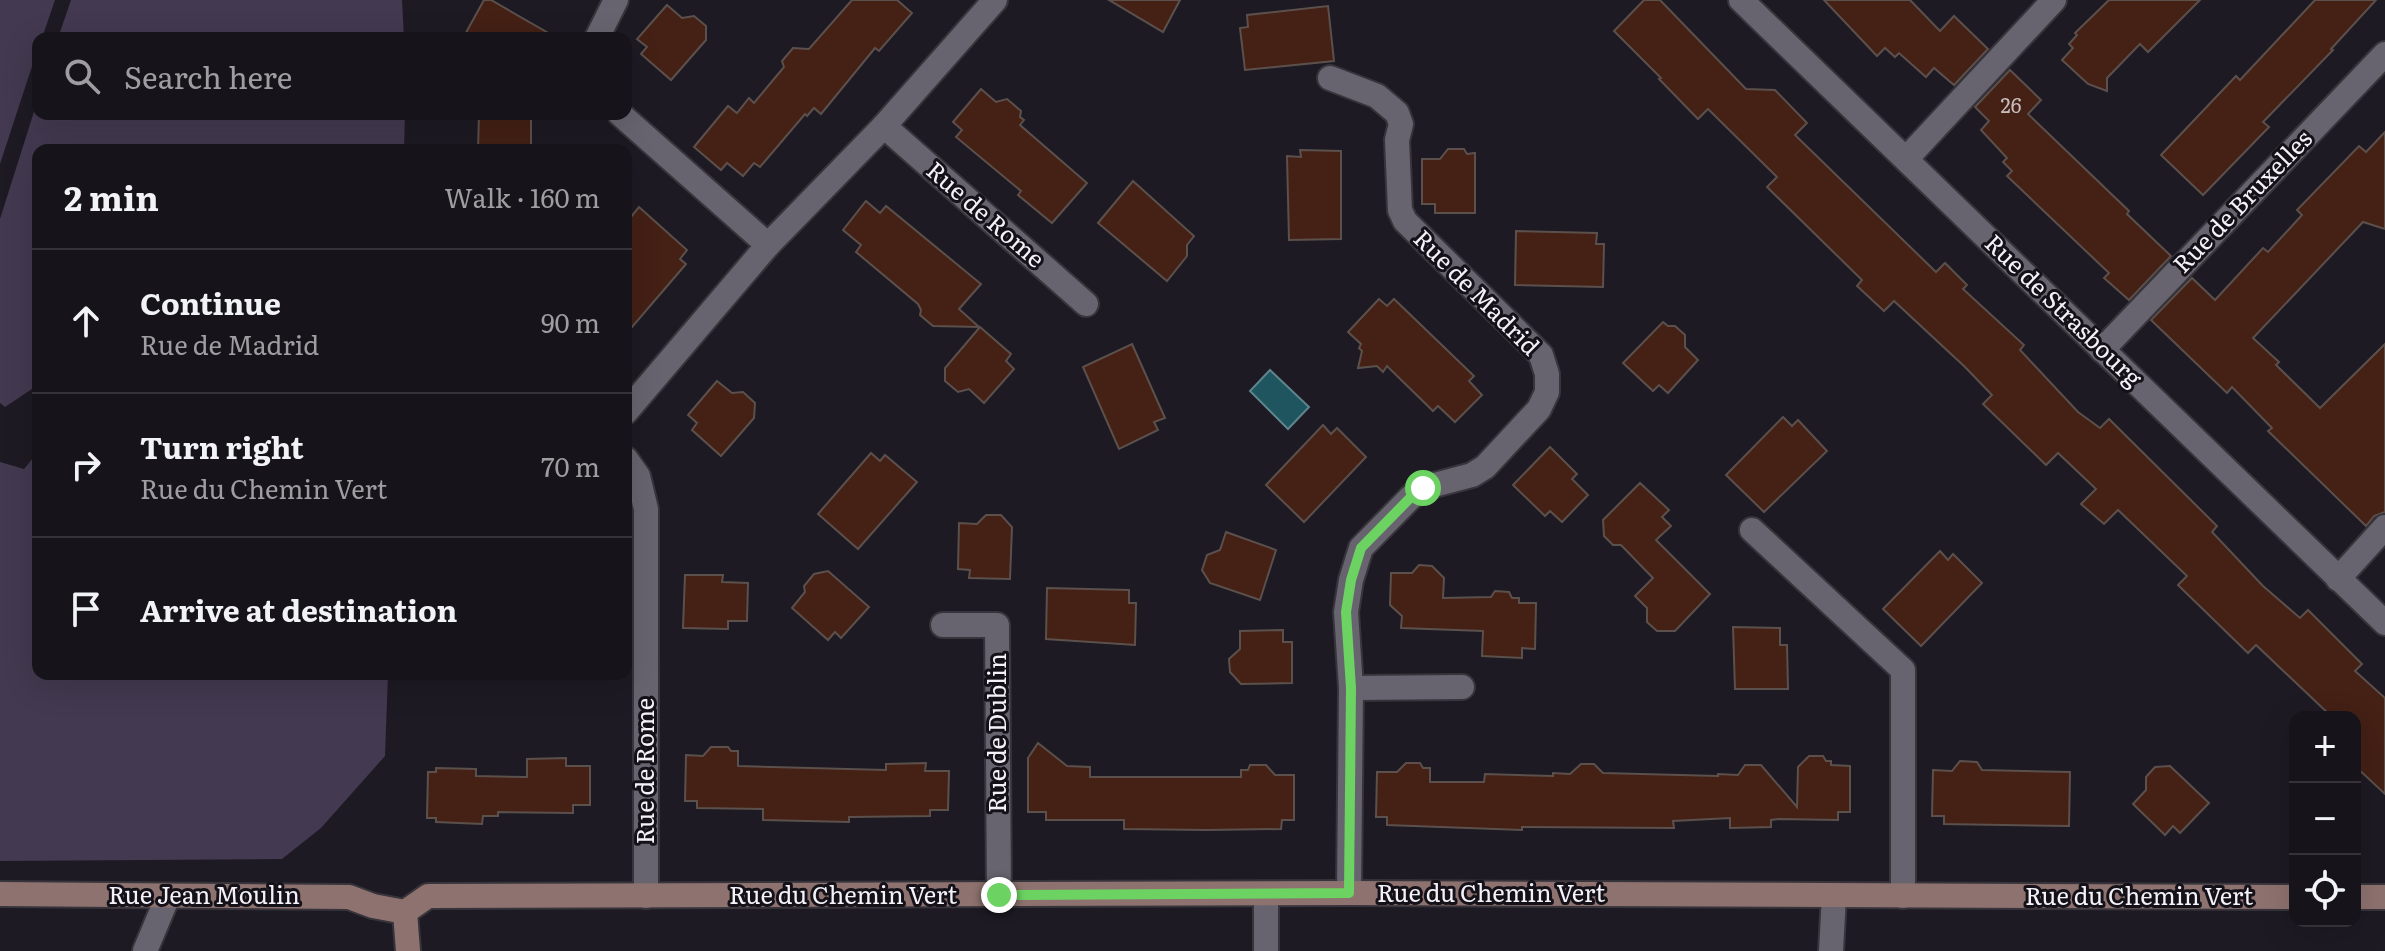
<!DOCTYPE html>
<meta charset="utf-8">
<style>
body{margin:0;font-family:Literata,serif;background:#232127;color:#f1f3f6}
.controls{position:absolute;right:24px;bottom:24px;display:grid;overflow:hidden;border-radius:16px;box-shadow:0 8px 32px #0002}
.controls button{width:72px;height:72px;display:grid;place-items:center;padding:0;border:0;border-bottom:2px solid #353339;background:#16141a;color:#f1f3f6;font:40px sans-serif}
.stop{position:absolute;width:24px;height:24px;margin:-18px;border:6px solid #6cd362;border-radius:50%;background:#fff}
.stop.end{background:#6cd362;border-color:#fff;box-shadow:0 2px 8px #0008}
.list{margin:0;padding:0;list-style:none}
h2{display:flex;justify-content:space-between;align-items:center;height:104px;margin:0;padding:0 32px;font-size:34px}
h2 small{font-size:26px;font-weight:400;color:#9e9ea2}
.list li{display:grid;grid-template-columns:52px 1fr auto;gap:24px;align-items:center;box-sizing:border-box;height:144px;padding:0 32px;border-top:2px solid #353339}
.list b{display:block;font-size:30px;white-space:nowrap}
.list p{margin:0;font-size:26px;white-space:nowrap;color:#9e9ea2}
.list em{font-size:26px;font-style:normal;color:#9e9ea2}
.icon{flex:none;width:44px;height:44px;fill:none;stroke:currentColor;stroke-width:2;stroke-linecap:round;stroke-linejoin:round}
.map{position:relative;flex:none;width:2385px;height:951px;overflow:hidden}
.search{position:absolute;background:#16141a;box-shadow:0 8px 32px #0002;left:32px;top:32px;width:600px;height:88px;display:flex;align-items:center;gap:20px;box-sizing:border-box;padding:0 28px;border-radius:16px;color:#9e9ea2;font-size:30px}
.panel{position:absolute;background:#16141a;box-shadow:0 8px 32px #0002;left:32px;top:144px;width:600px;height:536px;border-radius:16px}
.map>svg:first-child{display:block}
.green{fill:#433950}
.water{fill:#1e555e;stroke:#5e848c;stroke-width:2}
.building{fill:#442015;stroke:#5c504c;stroke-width:2}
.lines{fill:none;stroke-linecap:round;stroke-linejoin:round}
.street-casing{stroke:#37343b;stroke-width:28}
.secondary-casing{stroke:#37343b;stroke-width:28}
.street{stroke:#68646f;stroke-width:24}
.secondary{stroke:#8d726f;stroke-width:24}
.route{stroke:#6cd362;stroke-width:10}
.labels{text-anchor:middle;stroke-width:6;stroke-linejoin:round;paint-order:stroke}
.number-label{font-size:20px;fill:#c8bebf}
.street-label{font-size:24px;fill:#f4f2f8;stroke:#141119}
</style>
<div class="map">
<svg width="2385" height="951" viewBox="0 0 2385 951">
<rect width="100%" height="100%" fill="#1d1a23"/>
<g class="green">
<path d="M 0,0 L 55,0 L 42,38 L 38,38 L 38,48 L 0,164 Z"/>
<path d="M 71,0 L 402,0 L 404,38 L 58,38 Z"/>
<path d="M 38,99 L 38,114 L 405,114 L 404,150 L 38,150 L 38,397 L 32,389 L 5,407 L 0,403 L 0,219 Z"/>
<path d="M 38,452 L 38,674 L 388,674 L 385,756 L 321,828 L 282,859 L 0,861 L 0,462 L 24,469 Z"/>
</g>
<path class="water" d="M 1270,370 L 1309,407 L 1288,429 L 1250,391 Z"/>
<g class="building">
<path d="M 484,0 L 491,0 L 557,38 L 463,38 Z"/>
<path d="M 852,0 L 897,0 L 912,13 L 879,51 L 875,48 L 821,114 L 814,108 L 807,116 L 805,114 L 760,167 L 754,163 L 743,176 L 727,163 L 721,170 L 694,147 L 728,106 L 737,113 L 749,98 L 754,103 L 784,67 L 782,61 L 793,48 L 809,49 Z"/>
<path d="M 1109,0 L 1180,0 L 1163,32 Z"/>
<path d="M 1644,0 L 1660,0 L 1746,89 L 1775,90 L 1807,123 L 1795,135 L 1936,272 L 1945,263 L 1967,285 L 1963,289 L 2024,345 L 2020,350 L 2078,412 L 2100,428 L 2109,419 L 2217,526 L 2212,532 L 2263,586 L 2300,618 L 2308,610 L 2362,664 L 2355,671 L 2385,698 L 2385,794 L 2355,766 L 2355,717 L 2332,717 L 2256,645 L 2248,653 L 2178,585 L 2187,576 L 2118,510 L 2104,524 L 2081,504 L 2096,489 L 2058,453 L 2046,465 L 1983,404 L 1992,395 L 1965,367 L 1894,301 L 1884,311 L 1857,286 L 1862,280 L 1767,187 L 1777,177 L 1708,109 L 1698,119 L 1659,79 L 1661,78 L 1614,31 Z"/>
<path d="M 1824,0 L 1910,0 L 1940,31 L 1954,16 L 1988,49 L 1954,85 L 1934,68 L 1926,77 L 1899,53 L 1895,57 L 1885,48 L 1877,56 Z"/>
<path d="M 2109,0 L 2200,0 L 2148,52 L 2140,44 L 2107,78 L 2107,91 L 2088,84 L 2062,60 L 2073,48 L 2069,44 L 2077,35 L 2075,33 Z"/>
<path d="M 2315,0 L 2376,0 L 2331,49 L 2333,50 L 2263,122 L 2269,127 L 2203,195 L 2161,155 L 2236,76 L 2240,80 Z"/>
<path d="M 667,5 L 682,18 L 694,16 L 706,26 L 706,40 L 671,80 L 641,54 L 647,47 L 637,39 Z"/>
<path d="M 1328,6 L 1334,61 L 1245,70 L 1240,28 L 1248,27 L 1247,15 Z"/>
<path d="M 2010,70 L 2041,100 L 2028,114 L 2129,211 L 2127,214 L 2171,256 L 2129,300 L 2104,278 L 2109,273 L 2007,176 L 2012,171 L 2003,162 L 2007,158 L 1981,130 L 1989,121 L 1975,107 Z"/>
<path d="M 981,89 L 996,102 L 1007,99 L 1021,111 L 1020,117 L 1024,120 L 1020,125 L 1087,183 L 1052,223 L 1018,195 L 1021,191 L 956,137 L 962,130 L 953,122 Z"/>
<path d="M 479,114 L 531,115 L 531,150 L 478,150 Z"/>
<path d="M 2385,132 L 2385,229 L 2363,222 L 2253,338 L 2279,362 L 2276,365 L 2320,408 L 2385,344 L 2385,512 L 2374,516 L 2366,526 L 2268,431 L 2272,428 L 2232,387 L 2227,393 L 2151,320 L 2192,278 L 2215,300 L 2263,248 L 2268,252 L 2302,215 L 2297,210 L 2359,146 L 2366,152 Z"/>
<path d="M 1448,149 L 1464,149 L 1467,154 L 1475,153 L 1475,213 L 1435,213 L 1435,204 L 1422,204 L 1422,159 L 1440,159 Z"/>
<path d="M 1300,150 L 1341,151 L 1341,239 L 1289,240 L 1287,156 L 1301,157 Z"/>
<path d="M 1133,181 L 1194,236 L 1187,245 L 1187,256 L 1167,281 L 1098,223 Z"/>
<path d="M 866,201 L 880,213 L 886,206 L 981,284 L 959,309 L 979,327 L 933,326 L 920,315 L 921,310 L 918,304 L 856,252 L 861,245 L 843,230 Z"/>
<path d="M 639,207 L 687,250 L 680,259 L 686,264 L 626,334 L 626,223 Z"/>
<path d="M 1516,231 L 1597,233 L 1596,244 L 1604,244 L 1603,287 L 1515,285 Z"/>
<path d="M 1379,299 L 1387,306 L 1394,299 L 1474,376 L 1469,381 L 1482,395 L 1455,422 L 1438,406 L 1433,411 L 1387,366 L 1383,372 L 1377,366 L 1358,368 L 1362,351 L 1359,348 L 1361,344 L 1348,332 Z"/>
<path d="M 1663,322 L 1668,326 L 1675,326 L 1685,335 L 1685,347 L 1698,360 L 1668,393 L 1659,385 L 1653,391 L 1623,363 Z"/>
<path d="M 980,327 L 1011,354 L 1006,361 L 1014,369 L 984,403 L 969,389 L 958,392 L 945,381 L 945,368 Z"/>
<path d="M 1132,344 L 1165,418 L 1154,422 L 1158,430 L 1119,449 L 1083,367 Z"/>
<path d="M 717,381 L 732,393 L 743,392 L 755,403 L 754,418 L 721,456 L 692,430 L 697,423 L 688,415 Z"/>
<path d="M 1783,417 L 1792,426 L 1798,420 L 1827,451 L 1764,512 L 1726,475 Z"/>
<path d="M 1323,425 L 1331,434 L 1337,428 L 1366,457 L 1304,522 L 1266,485 Z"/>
<path d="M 1550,447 L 1577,474 L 1572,479 L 1588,495 L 1562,522 L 1550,511 L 1545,516 L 1513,485 Z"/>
<path d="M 871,453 L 880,461 L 885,455 L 917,482 L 858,549 L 818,514 Z"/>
<path d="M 1640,483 L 1669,510 L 1662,517 L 1671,526 L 1656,540 L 1710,594 L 1675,631 L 1657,631 L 1647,622 L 1647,608 L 1635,596 L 1653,578 L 1621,545 L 1613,545 L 1604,536 L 1603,520 Z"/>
<path d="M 986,515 L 1001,515 L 1012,527 L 1010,579 L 969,578 L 970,570 L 958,569 L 959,523 L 977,524 Z"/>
<path d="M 1226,532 L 1276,550 L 1260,600 L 1210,583 L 1202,570 L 1207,555 L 1220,550 Z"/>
<path d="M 1940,551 L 1948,560 L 1953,554 L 1982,583 L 1921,646 L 1883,609 Z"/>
<path d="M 1419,565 L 1432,566 L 1444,578 L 1443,598 L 1491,597 L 1495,591 L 1509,592 L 1512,598 L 1519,598 L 1519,603 L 1536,603 L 1535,649 L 1522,648 L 1522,658 L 1482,656 L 1483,631 L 1401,628 L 1402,616 L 1390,605 L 1391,573 L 1412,573 Z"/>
<path d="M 828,571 L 869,607 L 841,638 L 835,632 L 828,640 L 792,608 L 805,592 L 804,586 L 814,574 Z"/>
<path d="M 685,575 L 723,575 L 722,582 L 748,583 L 747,621 L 728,621 L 728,629 L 683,628 Z"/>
<path d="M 1047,588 L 1129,590 L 1129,603 L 1136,603 L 1135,645 L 1046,639 Z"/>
<path d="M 1733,627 L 1780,628 L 1780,645 L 1787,645 L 1788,689 L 1735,689 Z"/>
<path d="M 1283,630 L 1283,642 L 1292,642 L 1292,683 L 1241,684 L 1230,672 L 1229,659 L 1240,649 L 1240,631 Z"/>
<path d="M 1038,743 L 1067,766 L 1090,767 L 1090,777 L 1241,777 L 1241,770 L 1248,770 L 1250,765 L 1266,765 L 1275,775 L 1294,775 L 1294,820 L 1282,820 L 1281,829 L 1208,830 L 1124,829 L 1124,820 L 1046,820 L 1046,812 L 1028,812 L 1028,758 Z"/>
<path d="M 711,747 L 728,747 L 731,751 L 738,751 L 738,766 L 886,770 L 886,764 L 926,763 L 925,771 L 949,771 L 948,810 L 930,810 L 930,816 L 849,817 L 849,822 L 763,820 L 763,809 L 697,808 L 697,801 L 685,801 L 686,755 L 703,756 Z"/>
<path d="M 1809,756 L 1823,756 L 1826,761 L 1831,761 L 1831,765 L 1850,766 L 1850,812 L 1838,812 L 1838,820 L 1779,819 L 1771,820 L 1771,827 L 1730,828 L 1730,818 L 1673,821 L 1674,828 L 1522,827 L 1522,830 L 1387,825 L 1387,817 L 1376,817 L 1377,772 L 1397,772 L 1406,763 L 1420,763 L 1423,768 L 1430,768 L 1430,782 L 1484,782 L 1485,774 L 1553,776 L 1553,773 L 1570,774 L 1581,764 L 1594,764 L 1603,773 L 1718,776 L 1718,774 L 1738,775 L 1745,765 L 1761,765 L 1797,807 L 1798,767 Z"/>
<path d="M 566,758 L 566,766 L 590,766 L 590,805 L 573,805 L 573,813 L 498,812 L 498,816 L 483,816 L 482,824 L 436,822 L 436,818 L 427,818 L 428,772 L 436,772 L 436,768 L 476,769 L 476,776 L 527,777 L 527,759 Z"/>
<path d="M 1960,761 L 1977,762 L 1982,770 L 2070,772 L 2069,826 L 1944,824 L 1944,816 L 1932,816 L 1933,770 L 1952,771 Z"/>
<path d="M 2170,766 L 2209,803 L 2180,833 L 2173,826 L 2165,835 L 2133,804 L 2146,790 L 2146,777 L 2155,767 Z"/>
</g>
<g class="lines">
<g class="street-casing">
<g id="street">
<path d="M 1741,0 L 2385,623"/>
<path d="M 597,38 L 616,0"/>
<path d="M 1330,78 L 1377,96 L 1397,113 L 1401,124 L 1397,140 L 1400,210 L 1405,221 L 1541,355 L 1547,374 L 1547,392 L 1539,409 L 1485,467 L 1472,475 L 1423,488 L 1411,497 L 1361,548 L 1351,580 L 1346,612 L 1351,688 L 1349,893"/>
<path d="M 620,114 L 768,245"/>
<path d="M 884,126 L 1086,304"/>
<path d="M 1907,158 L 2054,0"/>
<path d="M 2102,350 L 2385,54"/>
<path d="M 626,412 L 768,245 L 884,126 L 995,0"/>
<path d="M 626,459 L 638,476 L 646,509 L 646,896"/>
<path d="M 1752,530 L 1903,670 L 1903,896"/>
<path d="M 2338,579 L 2385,527"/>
<path d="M 943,625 L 997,625 L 999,895"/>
<path d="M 1351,688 L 1462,687"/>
<path d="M 145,951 L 168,896"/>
<path d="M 1266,951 L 1266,894"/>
<path d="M 1831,951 L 1834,896"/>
</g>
</g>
<g class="secondary-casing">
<g id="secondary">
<path d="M 0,894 L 349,897 L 373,906 L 405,912"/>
<path d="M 2355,897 L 2385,897"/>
<path d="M 405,912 L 428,896 L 1349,893 L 2295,897"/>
<path d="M 405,912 L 408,951"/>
</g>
</g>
<use href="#street" class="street"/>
<use href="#secondary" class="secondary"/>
</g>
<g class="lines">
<path class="route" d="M 999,895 L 1349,893 L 1351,688 L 1346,612 L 1351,580 L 1361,548 L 1411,497 L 1423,488"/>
</g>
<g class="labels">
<g class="number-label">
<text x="2011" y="113">26</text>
</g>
<g class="street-label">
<text transform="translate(2243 202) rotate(-46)" y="8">Rue de Bruxelles</text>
<text transform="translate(985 215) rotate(41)" y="8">Rue de Rome</text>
<text transform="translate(1476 293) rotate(45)" y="8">Rue de Madrid</text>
<text transform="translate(2063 311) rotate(44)" y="8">Rue de Strasbourg</text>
<text transform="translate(998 733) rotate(-90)" y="8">Rue de Dublin</text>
<text transform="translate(646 771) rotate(-90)" y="8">Rue de Rome</text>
<text x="1491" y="902">Rue du Chemin Vert</text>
<text x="204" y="904">Rue Jean Moulin</text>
<text x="843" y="904">Rue du Chemin Vert</text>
<text x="2139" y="905">Rue du Chemin Vert</text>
</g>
</g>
</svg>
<div class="controls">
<button>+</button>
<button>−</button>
<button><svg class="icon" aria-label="locate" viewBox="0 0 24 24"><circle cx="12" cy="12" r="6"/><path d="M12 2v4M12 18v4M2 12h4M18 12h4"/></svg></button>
</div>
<div class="stop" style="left:1423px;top:488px"></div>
<div class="stop end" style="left:999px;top:895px"></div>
<div class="search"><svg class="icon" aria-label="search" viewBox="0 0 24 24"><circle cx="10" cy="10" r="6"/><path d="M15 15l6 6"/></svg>Search here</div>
<section class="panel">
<h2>2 min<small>Walk · 160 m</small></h2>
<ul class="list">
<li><svg class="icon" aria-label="ahead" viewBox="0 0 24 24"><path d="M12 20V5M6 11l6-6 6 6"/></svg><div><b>Continue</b><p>Rue de Madrid</p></div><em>90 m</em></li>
<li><svg class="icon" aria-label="right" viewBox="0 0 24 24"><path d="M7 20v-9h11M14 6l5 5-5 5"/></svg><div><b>Turn right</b><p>Rue du Chemin Vert</p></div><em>70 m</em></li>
<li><svg class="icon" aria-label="arrive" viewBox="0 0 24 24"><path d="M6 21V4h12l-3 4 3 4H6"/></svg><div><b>Arrive at destination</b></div></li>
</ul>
</section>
</div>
